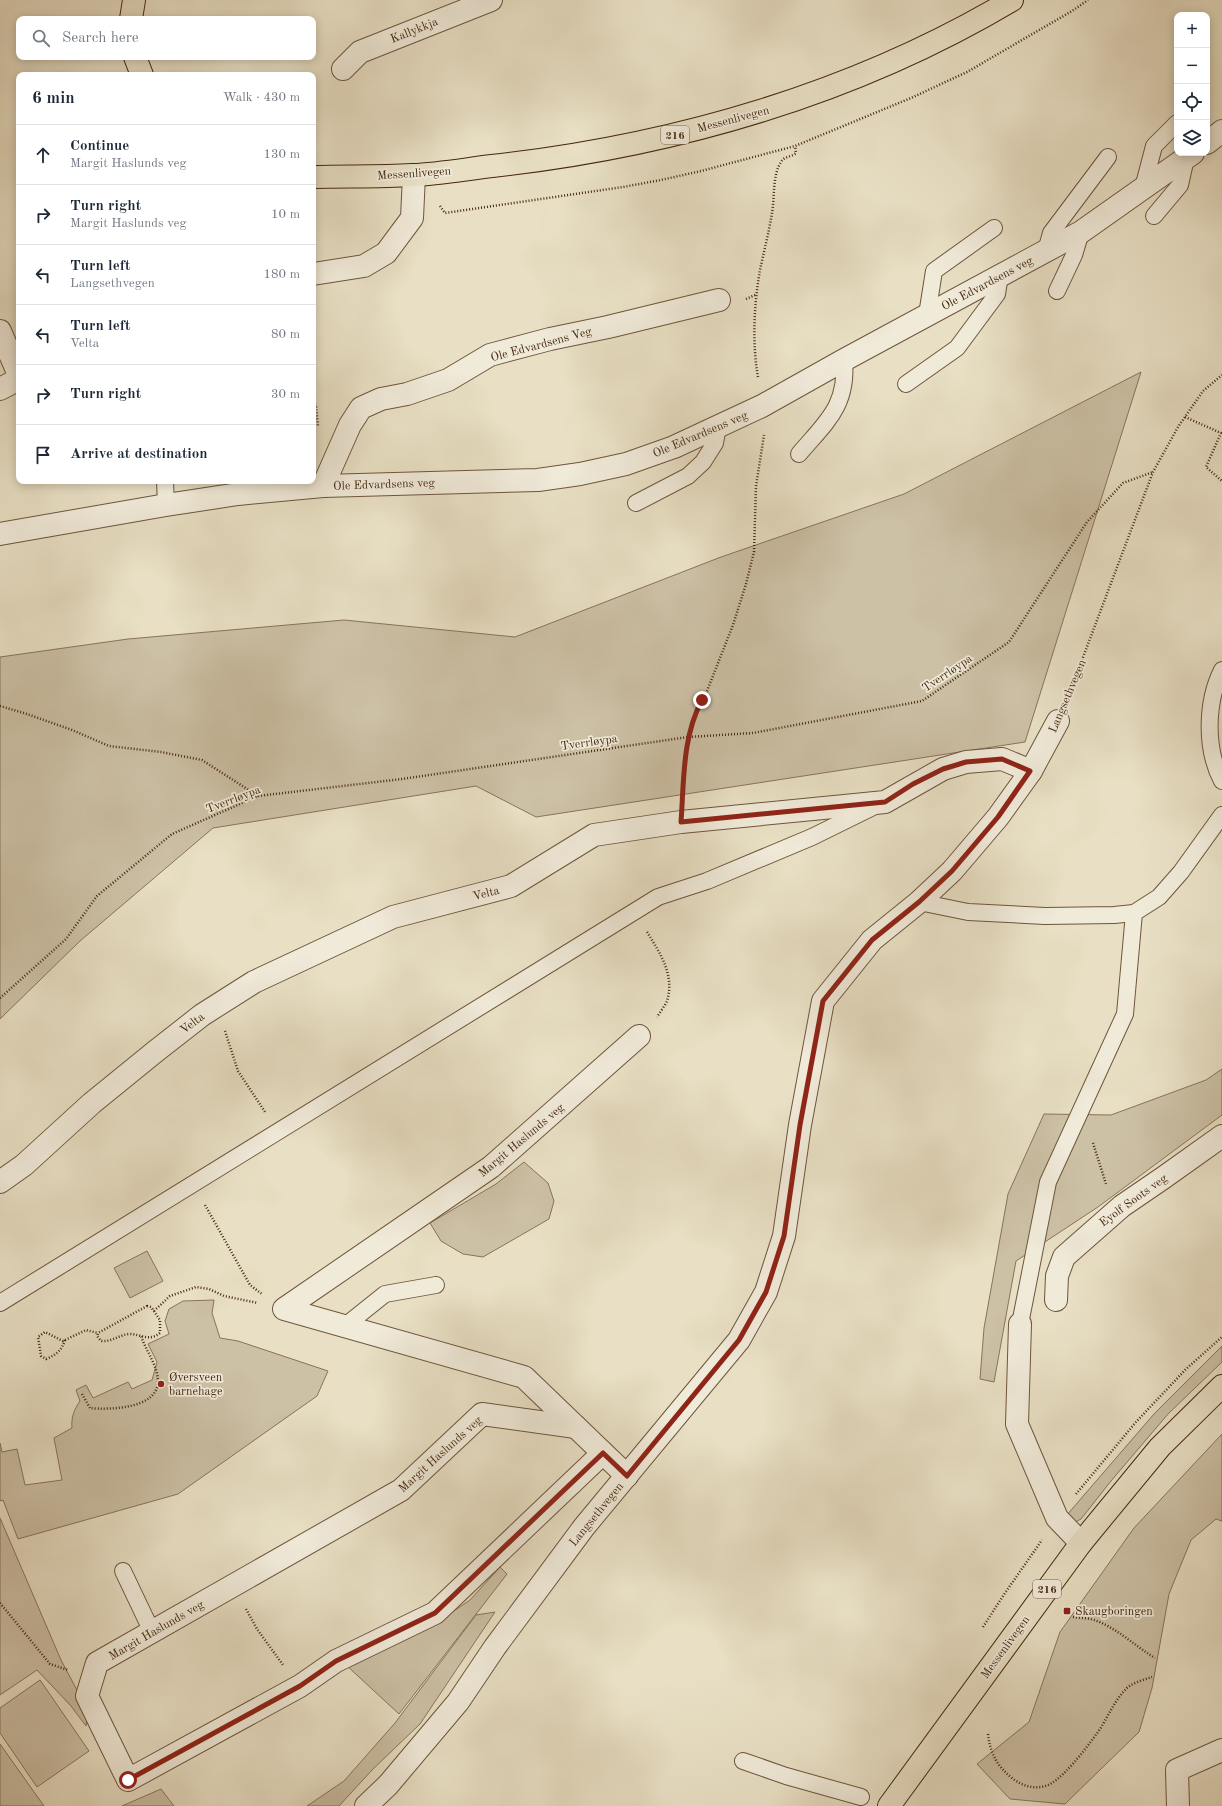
<!DOCTYPE html>
<meta charset="utf-8">
<style>
body{margin:0;font-family:"Old Standard TT",serif;background:#f6f6f7;color:#1f2937}
.controls{position:absolute;right:12px;top:12px;display:grid;overflow:hidden;border-radius:8px;box-shadow:0 2px 10px #0003}
.controls button{width:36px;height:36px;display:grid;place-items:center;padding:0;border:0;border-bottom:1px solid #e0e1e3;background:#fff;color:#1f2937;font:20px sans-serif}
.stop{position:absolute;width:12px;height:12px;margin:-9px;border:3px solid #8f2418;border-radius:50%;background:#fff}
.stop.end{background:#8f2418;border-color:#fff;box-shadow:0 1px 4px #0008}
.list{margin:0;padding:0;list-style:none}
h2{display:flex;justify-content:space-between;align-items:center;height:52px;margin:0;padding:0 16px;font-size:17px}
h2 small{font-size:13px;font-weight:400;color:#747a83}
.list li{display:grid;grid-template-columns:26px 1fr auto;gap:12px;align-items:center;box-sizing:border-box;height:60px;padding:0 16px;border-top:1px solid #e0e1e3}
.list b{display:block;font-size:15px;white-space:nowrap}
.list p{margin:0;font-size:13px;white-space:nowrap;color:#747a83}
.list em{font-size:13px;font-style:normal;color:#747a83}
.icon{flex:none;width:22px;height:22px;fill:none;stroke:currentColor;stroke-width:2;stroke-linecap:round;stroke-linejoin:round}
.map{position:relative;flex:none;width:1222px;height:1806px;overflow:hidden}
.search{position:absolute;background:#fff;box-shadow:0 2px 10px #0003;left:16px;top:16px;width:300px;height:44px;display:flex;align-items:center;gap:10px;box-sizing:border-box;padding:0 14px;border-radius:8px;color:#747a83;font-size:15px}
.panel{position:absolute;background:#fff;box-shadow:0 2px 10px #0003;left:16px;top:72px;width:300px;height:412px;border-radius:8px}
.map>svg:first-child{display:block}
.green{fill:#ccc0a5;stroke:#88745a}
.lines{fill:none;stroke-linecap:round;stroke-linejoin:round}
.lane-casing{stroke:#6e553c;stroke-width:18}
.street-casing{stroke:#6e553c;stroke-width:24}
.primary-casing{stroke:#45270f;stroke-width:24}
.path{stroke:#45270f;stroke-width:2.5;stroke-dasharray:1 2;stroke-linecap:butt}
.lane{stroke:#f0ead9;stroke-width:16}
.street{stroke:#f0ead9;stroke-width:22}
.primary{stroke:#e8dfc4;stroke-width:22}
.route{stroke:#8f2418;stroke-width:5}
.poi-dot{fill:#8f2418;stroke:#f0ead9;stroke-width:1.5}
.labels{text-anchor:middle;stroke-width:3.5;stroke-linejoin:round;paint-order:stroke}
.shield{fill:#f0ead9;stroke:#78624c;stroke-width:1}
.shield-label{font-size:11px;font-weight:bold;fill:#45270f}
.street-label{font-size:12px;fill:#45270f;stroke:#f0ead9}
.poi-label{font-size:12px;fill:#45270f;stroke:#f0ead9;text-anchor:start}
</style>
<div class="map">
<svg width="1222" height="1806" viewBox="0 0 1222 1806">
<rect width="100%" height="100%" fill="#e8dfc4"/>
<filter id="stains"><feTurbulence type="fractalNoise" baseFrequency=".005" numOctaves="4"/><feColorMatrix values="0 0 0 0 .2 0 0 0 0 .09 0 0 0 0 .02 0 0 0 .5 -.17"/></filter>
<radialGradient id="worn" r=".72"><stop offset=".6" stop-color="#630" stop-opacity="0"/><stop offset="1" stop-color="#630" stop-opacity=".3"/></radialGradient>
<g class="green">
<path d="M 1141,372 L 1025,742 L 536,817 L 476,786 L 213,828 L 80,941 L 0,1019 L 0,657 L 128,639 L 344,620 L 515,637 L 721,557 L 904,494 Z"/>
<path d="M 1222,1069 L 1222,1115 L 1098,1207 L 1016,1261 L 994,1382 L 980,1379 L 984,1328 L 1008,1194 L 1044,1114 L 1111,1115 L 1206,1080 Z"/>
<path d="M 524,1162 L 548,1183 L 554,1201 L 549,1219 L 483,1257 L 463,1254 L 441,1241 L 430,1223 L 496,1184 Z"/>
<path d="M 147,1251 L 163,1281 L 130,1298 L 114,1268 Z"/>
<path d="M 214,1300 L 212,1313 L 220,1338 L 238,1341 L 328,1371 L 317,1396 L 178,1494 L 18,1539 L 3,1500 L 0,1501 L 0,1443 L 2,1452 L 17,1449 L 25,1485 L 62,1480 L 54,1438 L 72,1428 C 71,1417 74,1410 80,1401 L 76,1390 L 86,1385 L 93,1398 L 128,1382 L 132,1389 L 152,1380 L 157,1362 L 148,1344 L 169,1334 L 165,1321 L 169,1309 L 183,1301 Z"/>
<path d="M 1222,1346 L 1222,1362 L 1168,1414 L 1111,1481 L 1081,1519 L 1066,1527 L 1060,1523 L 1154,1414 Z"/>
<path d="M 1222,1434 L 1222,1521 L 1216,1519 L 1191,1540 L 1169,1594 L 1152,1688 L 1139,1732 L 1065,1804 L 1010,1799 L 977,1764 L 1029,1722 L 1060,1632 L 1134,1528 Z"/>
<path d="M 0,1518 L 61,1660 L 88,1711 L 86,1726 L 71,1706 L 37,1670 L 0,1695 Z"/>
<path d="M 500,1567 L 507,1574 L 399,1714 L 346,1665 L 427,1629 L 470,1600 Z"/>
<path d="M 495,1612 L 420,1724 L 373,1769 L 339,1806 L 307,1806 L 344,1781 L 395,1723 L 476,1615 Z"/>
<path d="M 40,1680 L 89,1751 L 37,1787 L 0,1733 L 0,1708 Z"/>
<path d="M 0,1744 L 44,1806 L 0,1806 Z"/>
<path d="M 161,1789 L 174,1806 L 122,1806 Z"/>
</g>
<g class="lines">
<g class="lane-casing">
<g id="lane">
<path d="M 1143,188 L 1154,146 L 1177,123"/>
<path d="M 1154,216 L 1180,185 L 1186,158"/>
<path d="M 1046,251 L 1051,233 L 1108,157"/>
<path d="M 1057,291 L 1074,255 L 1081,232"/>
<path d="M 927,315 L 934,271 L 994,228"/>
<path d="M 906,384 L 957,348 L 997,294 L 1000,275"/>
<path d="M 799,454 C 826,422 848,406 844,360"/>
<path d="M 165,481 L 166,505"/>
<path d="M 636,503 L 688,476 L 703,462 L 715,443 L 718,426"/>
<path d="M 1222,670 C 1206,702 1205,749 1222,781"/>
<path d="M 919,902 L 968,912 L 1045,916 L 1114,915 L 1134,913 L 1159,897 L 1181,872 L 1222,815"/>
<path d="M 0,1303 L 658,897 L 707,881 L 812,837 L 875,806"/>
<path d="M 1020,1324 L 1048,1182 L 1125,1014 L 1134,913"/>
<path d="M 345,1326 L 385,1294 L 436,1285"/>
<path d="M 123,1571 L 152,1632"/>
<path d="M 743,1761 L 786,1776 L 861,1797"/>
</g>
</g>
<g class="street-casing">
<g id="street">
<path d="M 343,69 L 360,52 L 491,0"/>
<path d="M 1207,143 L 1222,131"/>
<path d="M 313,274 L 364,266 L 386,253 L 412,218 L 414,175"/>
<path d="M 0,331 L 19,375"/>
<path d="M 0,389 L 19,379"/>
<path d="M 323,486 L 350,425 L 361,408 L 381,399 L 407,394 L 448,380 L 490,355 L 550,339 L 608,327 L 719,300"/>
<path d="M 0,534 L 166,505 L 238,494 L 323,486 L 538,480 L 580,474 L 626,464 L 674,447 L 762,406 L 844,360 L 1081,232 L 1193,153"/>
<path d="M 0,1182 L 24,1165 L 92,1103 L 156,1051 L 202,1015 L 254,982 L 393,917 L 511,886 L 594,835 L 681,822 L 885,802 L 943,769 L 966,762 L 1002,759 L 1031,771"/>
<path d="M 1056,1300 L 1057,1276 L 1064,1257 L 1122,1206 L 1163,1178 L 1222,1136"/>
<path d="M 1020,1324 L 1017,1424 L 1057,1518 L 1081,1543"/>
<path d="M 576,1427 L 482,1414 L 401,1490 L 97,1663 L 87,1696 L 128,1780 L 300,1686 L 336,1661 L 435,1613 L 603,1453"/>
<path d="M 627,1476 L 524,1377 L 284,1309 L 491,1167 L 639,1036"/>
<path d="M 366,1806 L 388,1785 L 458,1702 L 495,1647 L 584,1527 L 739,1340 L 766,1292 L 784,1236 L 800,1125 L 823,1001 L 872,940 L 919,902 L 952,871 L 998,817 L 1031,771 L 1058,721"/>
<path d="M 1178,1806 L 1177,1770 L 1222,1750"/>
</g>
</g>
<g class="primary-casing">
<g id="primary">
<path d="M 131,19 L 134,0"/>
<path d="M 135,57 L 142,75"/>
<path d="M 313,177 C 346,176 379,177 412,175 C 439,174 466,169 492,166 C 674,146 854,94 1012,0"/>
<path d="M 889,1806 L 1081,1543 L 1160,1447 L 1222,1386"/>
</g>
</g>
<g class="path">
<path d="M 440,206 L 445,213 L 623,187 L 661,180 L 701,171 L 795,146 L 911,98 L 967,72 L 1072,11 L 1088,0"/>
<path d="M 746,299 L 757,294"/>
<path d="M 758,377 C 752,343 754,304 760,270 C 764,251 769,232 772,213 C 775,197 772,176 781,162 C 784,156 792,157 796,153 L 795,146"/>
<path d="M 313,398 L 316,407 L 318,427"/>
<path d="M 1185,417 L 1221,433 L 1206,467 L 1222,481"/>
<path d="M 1068,697 L 1153,472 L 1178,427 L 1203,391 L 1222,375"/>
<path d="M 0,706 L 27,714 L 72,730 L 109,746 L 161,752 L 202,760 L 258,796"/>
<path d="M 683,795 L 688,737 L 697,710 L 707,691 L 733,625 L 746,584 L 754,552 L 756,486 L 764,435"/>
<path d="M 647,932 C 660,953 675,975 667,1001 C 665,1006 660,1012 657,1017"/>
<path d="M 0,998 L 66,939 L 97,896 L 172,834 L 258,796 L 402,779 L 688,737 L 753,733 L 922,701 L 1009,642 L 1087,522 L 1123,483 L 1153,472"/>
<path d="M 225,1031 L 238,1071 L 265,1112"/>
<path d="M 1093,1143 L 1106,1184"/>
<path d="M 205,1205 L 250,1285 L 262,1294"/>
<path d="M 147,1306 L 151,1307 L 160,1320 L 160,1333 C 149,1342 141,1334 129,1334 C 119,1335 112,1342 101,1341 L 97,1336 L 98,1333 Z"/>
<path d="M 154,1311 L 170,1296 L 196,1287 L 209,1289 L 224,1296 L 258,1303"/>
<path d="M 65,1340 C 62,1350 56,1355 46,1359 L 41,1356 L 38,1337 L 45,1332 L 63,1341 L 86,1330 L 98,1333"/>
<path d="M 82,1394 L 90,1408 C 109,1410 157,1409 158,1382 C 158,1366 146,1351 141,1336"/>
<path d="M 1076,1494 L 1136,1422 L 1186,1369 L 1222,1337"/>
<path d="M 0,1603 L 50,1664 L 68,1670"/>
<path d="M 246,1609 L 257,1629 L 283,1665"/>
<path d="M 1073,1617 C 1081,1618 1090,1618 1097,1621 C 1118,1629 1135,1646 1155,1658"/>
<path d="M 983,1627 L 1005,1593 L 1042,1540"/>
<path d="M 988,1734 C 990,1753 997,1766 1012,1778 C 1023,1787 1039,1791 1052,1783 C 1065,1775 1085,1750 1095,1736 C 1106,1722 1112,1704 1125,1690 C 1131,1683 1143,1680 1152,1677"/>
</g>
<use href="#lane" class="lane"/>
<use href="#street" class="street"/>
<use href="#primary" class="primary"/>
</g>
<g class="lines">
<path class="route" d="M 128,1780 L 300,1686 L 336,1661 L 435,1613 L 603,1453 L 627,1476 L 739,1340 L 766,1292 L 784,1236 L 800,1125 L 823,1001 L 872,940 L 919,902 L 952,871 L 998,817 L 1030,771 L 1002,759 L 966,762 L 943,769 L 913,784 L 885,802 L 681,822 C 684,782 682,737 702,700"/>
</g>
<g class="poi-dot">
<circle cx="161" cy="1384" r="4"/>
<rect x="1063" y="1607" width="8" height="8" rx="2"/>
</g>
<g class="labels">
<g class="shield">
<rect x="661" y="126" width="28" height="18" rx="3"/>
<rect x="1033" y="1580" width="28" height="18" rx="3"/>
</g>
<g class="shield-label">
<text x="675" y="139">216</text>
<text x="1047" y="1593">216</text>
</g>
<g class="street-label">
<text transform="translate(414 30) rotate(-22)" y="4">Kallykkja</text>
<text transform="translate(733 119) rotate(-15)" y="4">Messenlivegen</text>
<text transform="translate(414 173) rotate(-4)" y="4">Messenlivegen</text>
<text transform="translate(987 283) rotate(-28)" y="4">Ole Edvardsens veg</text>
<text transform="translate(541 344) rotate(-15)" y="4">Ole Edvardsens Veg</text>
<text transform="translate(700 434) rotate(-23)" y="4">Ole Edvardsens veg</text>
<text transform="translate(384 484) rotate(-2)" y="4">Ole Edvardsens veg</text>
<text transform="translate(947 673) rotate(-34)" y="4">Tverrløypa</text>
<text transform="translate(1067 696) rotate(-67)" y="4">Langsethvegen</text>
<text transform="translate(589 742) rotate(-8)" y="4">Tverrløypa</text>
<text transform="translate(233 799) rotate(-21)" y="4">Tverrløypa</text>
<text transform="translate(486 893) rotate(-14)" y="4">Velta</text>
<text transform="translate(192 1023) rotate(-37)" y="4">Velta</text>
<text transform="translate(521 1140) rotate(-40)" y="4">Margit Haslunds veg</text>
<text transform="translate(1133 1200) rotate(-36)" y="4">Eyolf Soots veg</text>
<text transform="translate(440 1454) rotate(-42)" y="4">Margit Haslunds veg</text>
<text transform="translate(596 1514) rotate(-51)" y="4">Langsethvegen</text>
<text transform="translate(156 1630) rotate(-30)" y="4">Margit Haslunds veg</text>
<text transform="translate(1005 1647) rotate(-54)" y="4">Messenlivegen</text>
</g>
<g class="poi-label">
<text x="169" y="1381">Øversveen<tspan x="169" dy="14">barnehage</tspan></text>
<text x="1075" y="1615">Skaugboringen</text>
</g>
</g>
<rect width="100%" height="100%" filter="url(#stains)"/>
<rect width="100%" height="100%" fill="url(#worn)"/>
</svg>
<div class="controls">
<button>+</button>
<button>−</button>
<button><svg class="icon" aria-label="locate" viewBox="0 0 24 24"><circle cx="12" cy="12" r="6"/><path d="M12 2v4M12 18v4M2 12h4M18 12h4"/></svg></button>
<button><svg class="icon" aria-label="layers" viewBox="0 0 24 24"><path d="M12 4l9 5-9 5-9-5zM3 14l9 5 9-5"/></svg></button>
</div>
<div class="stop" style="left:128px;top:1780px"></div>
<div class="stop end" style="left:702px;top:700px"></div>
<div class="search"><svg class="icon" aria-label="search" viewBox="0 0 24 24"><circle cx="10" cy="10" r="6"/><path d="M15 15l6 6"/></svg>Search here</div>
<section class="panel">
<h2>6 min<small>Walk · 430 m</small></h2>
<ul class="list">
<li><svg class="icon" aria-label="ahead" viewBox="0 0 24 24"><path d="M12 20V5M6 11l6-6 6 6"/></svg><div><b>Continue</b><p>Margit Haslunds veg</p></div><em>130 m</em></li>
<li><svg class="icon" aria-label="right" viewBox="0 0 24 24"><path d="M7 20v-9h11M14 6l5 5-5 5"/></svg><div><b>Turn right</b><p>Margit Haslunds veg</p></div><em>10 m</em></li>
<li><svg class="icon" aria-label="left" viewBox="0 0 24 24"><path d="M17 20v-9H6M10 6l-5 5 5 5"/></svg><div><b>Turn left</b><p>Langsethvegen</p></div><em>180 m</em></li>
<li><svg class="icon" aria-label="left" viewBox="0 0 24 24"><path d="M17 20v-9H6M10 6l-5 5 5 5"/></svg><div><b>Turn left</b><p>Velta</p></div><em>80 m</em></li>
<li><svg class="icon" aria-label="right" viewBox="0 0 24 24"><path d="M7 20v-9h11M14 6l5 5-5 5"/></svg><div><b>Turn right</b></div><em>30 m</em></li>
<li><svg class="icon" aria-label="arrive" viewBox="0 0 24 24"><path d="M6 21V4h12l-3 4 3 4H6"/></svg><div><b>Arrive at destination</b></div></li>
</ul>
</section>
</div>
